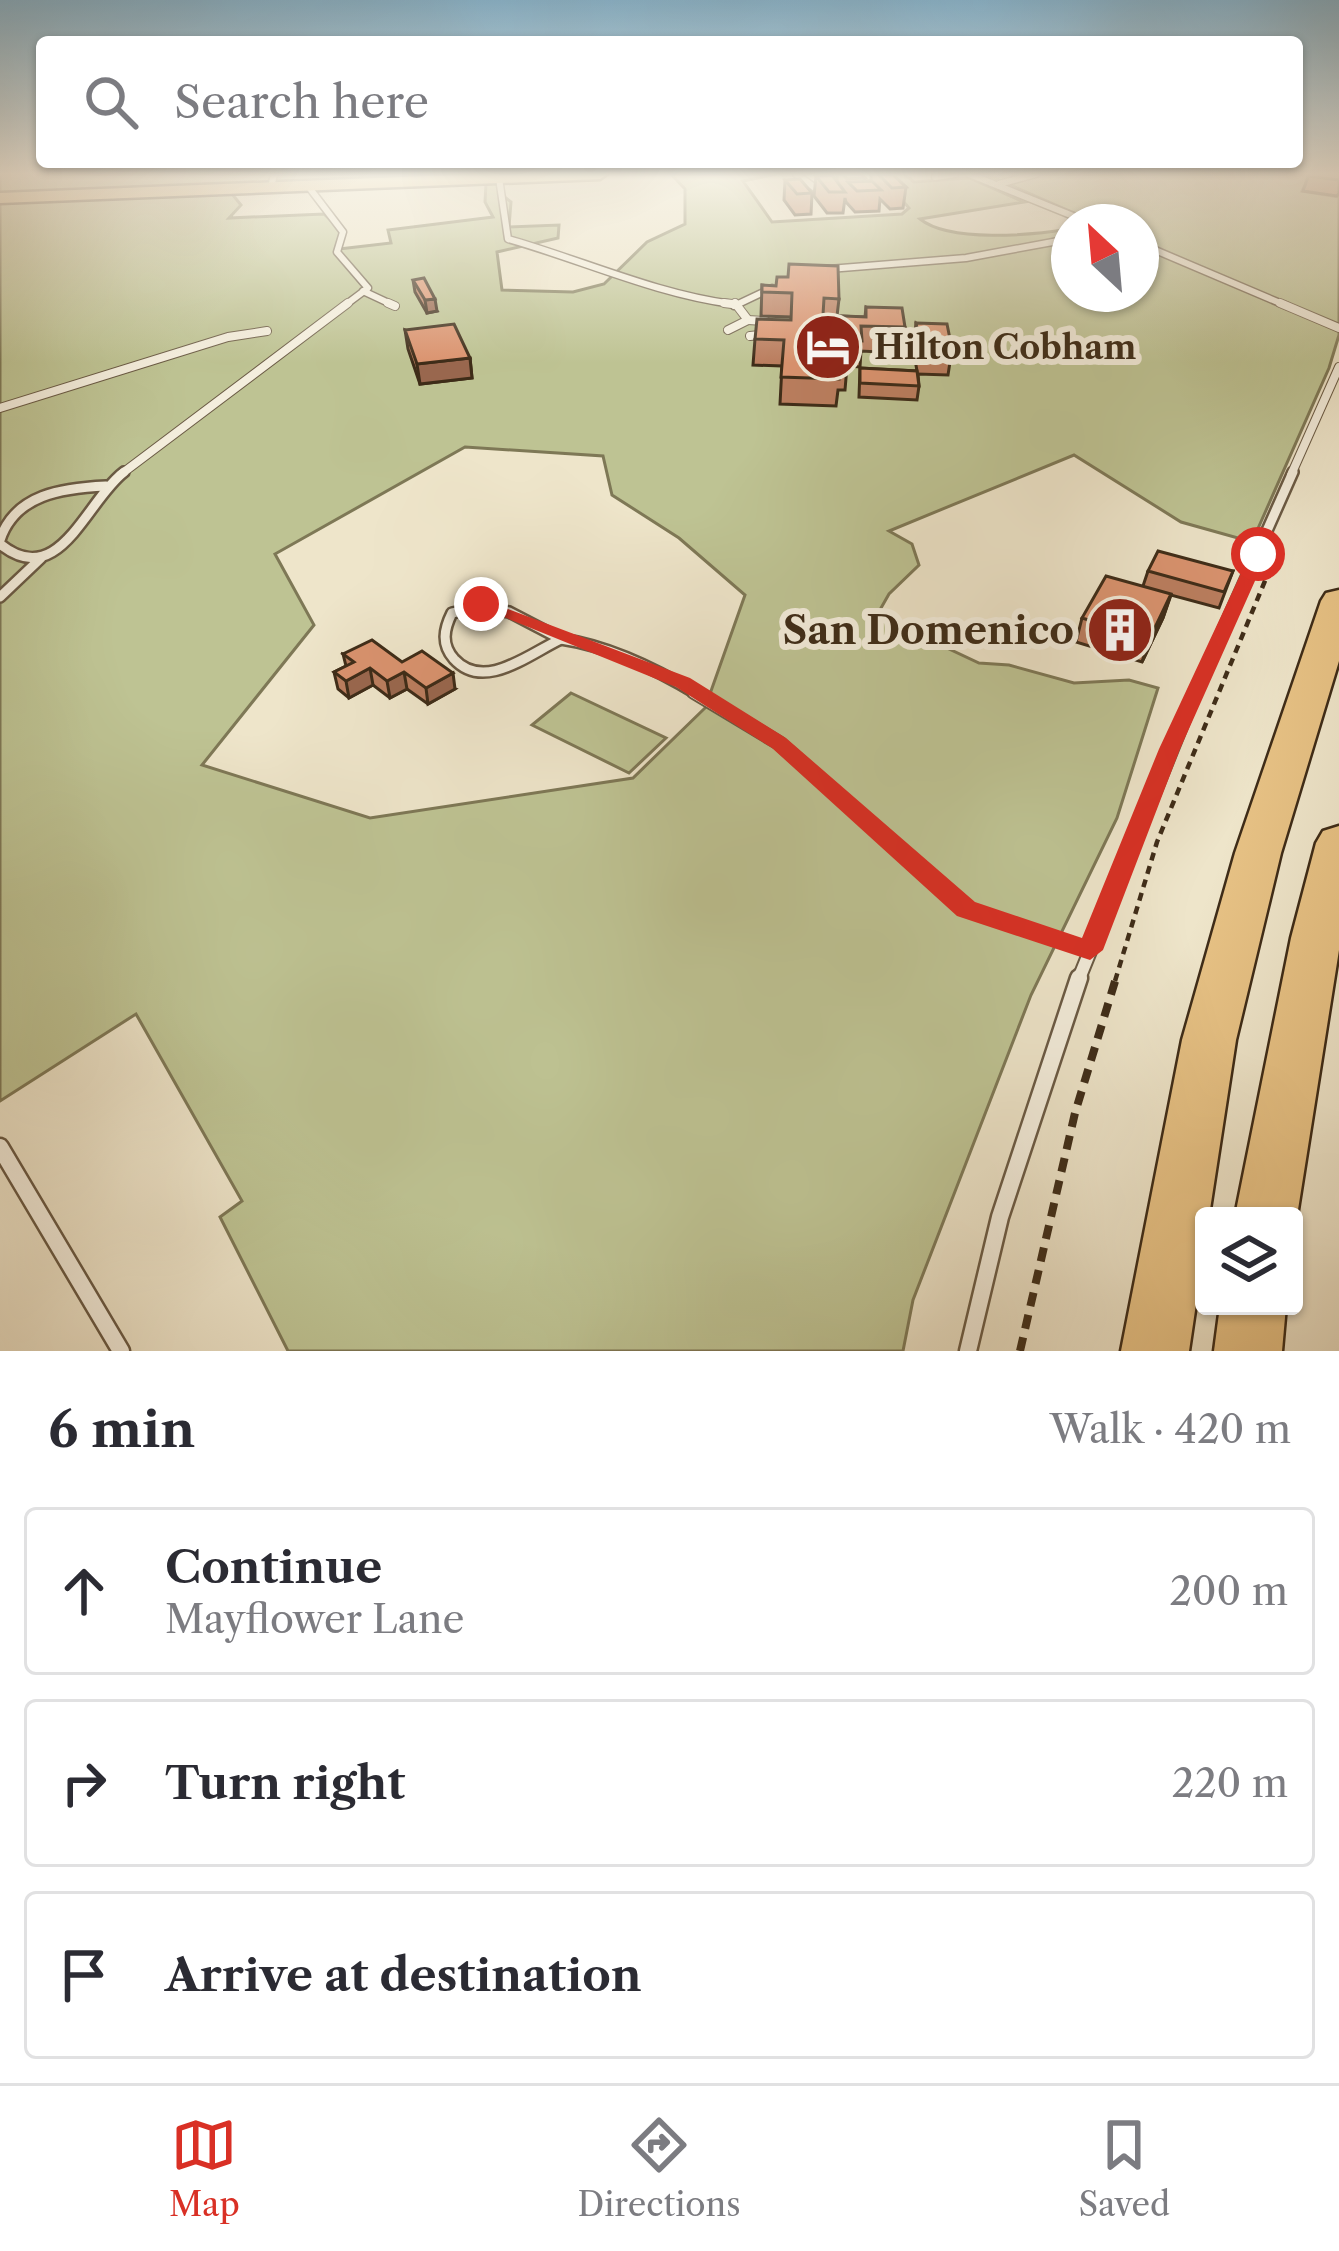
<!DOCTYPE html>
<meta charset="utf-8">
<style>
body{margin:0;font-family:"Libre Caslon Text",serif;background:#f2f2f3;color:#2b2b33}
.controls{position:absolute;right:36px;bottom:36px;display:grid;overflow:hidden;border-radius:12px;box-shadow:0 3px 9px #0004}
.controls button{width:108px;height:108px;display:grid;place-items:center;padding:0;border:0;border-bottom:3px solid #e1e1e2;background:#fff;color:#2b2b33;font:60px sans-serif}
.compass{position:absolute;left:1051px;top:204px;width:108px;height:108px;border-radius:50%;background:#fff;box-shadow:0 3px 9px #0004;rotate:334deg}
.stop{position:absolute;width:36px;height:36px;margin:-27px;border:9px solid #d93025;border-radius:50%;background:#fff}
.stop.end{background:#d93025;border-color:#fff;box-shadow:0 3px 12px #0008}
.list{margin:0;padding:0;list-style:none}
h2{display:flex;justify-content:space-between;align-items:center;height:156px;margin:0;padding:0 48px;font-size:51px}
h2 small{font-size:39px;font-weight:400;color:#7c7c81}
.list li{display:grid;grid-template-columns:78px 1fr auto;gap:36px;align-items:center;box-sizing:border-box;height:168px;margin:0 24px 24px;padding:0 24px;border:3px solid #e1e1e2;border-radius:12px}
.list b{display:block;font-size:45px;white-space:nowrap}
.list p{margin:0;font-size:39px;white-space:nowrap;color:#7c7c81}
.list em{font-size:39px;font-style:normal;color:#7c7c81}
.icon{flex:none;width:66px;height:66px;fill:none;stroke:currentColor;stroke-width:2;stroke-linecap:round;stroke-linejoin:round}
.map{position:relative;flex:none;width:1339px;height:1351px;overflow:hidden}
.search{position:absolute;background:#fff;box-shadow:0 3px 9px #0004;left:36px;right:36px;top:36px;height:132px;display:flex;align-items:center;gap:30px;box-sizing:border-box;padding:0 42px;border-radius:12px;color:#7c7c81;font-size:45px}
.sheet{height:732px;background:#fff}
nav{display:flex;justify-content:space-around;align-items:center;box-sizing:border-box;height:168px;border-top:3px solid #e1e1e2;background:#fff;font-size:33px;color:#7c7c81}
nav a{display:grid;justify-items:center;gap:6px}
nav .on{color:#d93025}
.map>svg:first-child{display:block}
.green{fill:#bec393;stroke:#7e7856;stroke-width:3;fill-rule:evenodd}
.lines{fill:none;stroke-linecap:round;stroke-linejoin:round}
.lane-far4-casing{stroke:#6a5a44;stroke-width:9}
.lane-far3-casing{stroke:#6a5a44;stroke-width:10}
.lane-far2-casing{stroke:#6a5a44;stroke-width:14}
.lane-far1-casing{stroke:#6a5a44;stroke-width:16}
.lane-casing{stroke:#6a5a44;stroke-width:21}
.primary-casing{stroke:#3e2c18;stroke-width:5}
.highway-casing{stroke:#3e2c18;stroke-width:5}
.path-far1{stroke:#3e2c18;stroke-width:4.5;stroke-dasharray:8 6;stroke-linecap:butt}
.path{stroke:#3e2c18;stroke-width:8;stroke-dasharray:14 9;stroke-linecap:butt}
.lane-far4{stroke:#f4eedd;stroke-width:6}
.lane-far3{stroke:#f4eedd;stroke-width:8}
.lane-far2{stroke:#f4eedd;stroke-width:9}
.lane-far1{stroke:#f4eedd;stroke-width:12}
.lane{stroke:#f4eedd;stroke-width:16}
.primary{fill:#e7c285;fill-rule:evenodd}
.highway{fill:#e7c285;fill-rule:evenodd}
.wall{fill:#bb7e5f;stroke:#3e2c18;stroke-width:3}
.shaded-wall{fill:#99674e;stroke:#3e2c18;stroke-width:3}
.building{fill:#da936f;stroke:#3e2c18;stroke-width:3}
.route{fill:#d93025}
.labels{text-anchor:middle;stroke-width:12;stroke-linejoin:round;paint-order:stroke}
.far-poi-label{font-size:33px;font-weight:bold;fill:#3e2c18;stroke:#f4eedd;text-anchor:start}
.poi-label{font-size:39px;font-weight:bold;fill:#3e2c18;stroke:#f4eedd;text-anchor:end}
</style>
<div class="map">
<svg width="1339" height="1351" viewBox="0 0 1339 1351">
<rect width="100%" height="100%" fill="#eee5ca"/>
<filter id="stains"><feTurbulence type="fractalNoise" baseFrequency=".00167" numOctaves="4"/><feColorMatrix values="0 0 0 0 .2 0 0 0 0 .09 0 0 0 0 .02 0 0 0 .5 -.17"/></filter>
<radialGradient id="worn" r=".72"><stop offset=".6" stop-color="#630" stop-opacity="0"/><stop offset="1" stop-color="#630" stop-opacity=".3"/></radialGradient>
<g class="green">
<path d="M 0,174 L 541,174 L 242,189 L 232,194 L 241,205 L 229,218 L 324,214 L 343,232 L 339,249 L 391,243 L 388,230 L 493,217 L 485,202 L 486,184 L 503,183 L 502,195 L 511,202 L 509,227 L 559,225 L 558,238 L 497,252 L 502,290 L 573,292 L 604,284 L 647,242 L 685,224 L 685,189 L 671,174 L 777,174 L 743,181 L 772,222 L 902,214 L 909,208 L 892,188 L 888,174 L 904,174 L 914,182 L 969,178 L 1024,202 L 920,219 C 950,243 1032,235 1069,229 L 1069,238 L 1064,240 L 1069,242 L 1069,294 L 1141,294 L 1141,248 L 1154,246 L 1141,240 L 1141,222 L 1095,222 L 985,174 L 1331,175 L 1306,183 L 1302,191 L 1339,197 L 1339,335 L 1329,368 L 1252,542 L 1181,522 L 1074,455 L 889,531 L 912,544 L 919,565 L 889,594 L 877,615 L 979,663 L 1009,665 L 1074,683 L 1129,680 L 1158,688 L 1117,818 L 1031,995 L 913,1300 L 903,1351 L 288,1351 L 220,1217 L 242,1201 L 136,1014 L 0,1101 ZM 465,447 L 603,456 L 612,495 L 679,538 L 745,595 L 705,708 L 633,778 L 370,818 L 202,765 L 314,625 L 275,554 Z"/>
<path d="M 571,693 L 666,738 L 629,773 L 532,725 Z"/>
</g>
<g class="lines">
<g class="lane-far4-casing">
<g id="lane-far4">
<path d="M 796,174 L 818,190"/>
<path d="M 969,174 L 1088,222"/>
<path d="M 935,177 L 955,174"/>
<path d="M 499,178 L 508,239 C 582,260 656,294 732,304"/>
<path d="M 999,184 L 1036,174"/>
<path d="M 308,186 L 343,232 L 337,252 L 368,288 L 344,306"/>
<path d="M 271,188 L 274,174"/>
<path d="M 1141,244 L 1287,306"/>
<path d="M 829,269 L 966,258 L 1069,239"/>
<path d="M 363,291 L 395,306"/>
<path d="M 734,306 L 772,288"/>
</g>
</g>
<g class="lane-far3-casing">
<g id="lane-far3">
<path d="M 388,303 L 395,306"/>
<path d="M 724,303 L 732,304"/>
<path d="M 735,303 L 748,320 L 766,321 L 771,327 L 770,334 L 750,336"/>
<path d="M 1280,303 L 1339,328"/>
<path d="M 728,330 L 748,320"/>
<path d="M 0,408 L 228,337 L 267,331"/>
<path d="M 120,475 L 348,303"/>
<path d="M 1291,475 L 1339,367"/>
</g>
</g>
<g class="lane-far2-casing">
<g id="lane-far2">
<path d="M 0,540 C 15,494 63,488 106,486"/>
<path d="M 0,544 C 59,592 86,501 124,472"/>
<path d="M 0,597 L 41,558"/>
<path d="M 481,607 L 509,612 L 561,639 C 529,654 484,692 454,659 C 441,644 444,629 452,613 Z"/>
<path d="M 561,639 C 609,646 658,670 699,695"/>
<path d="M 1194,695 L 1293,472"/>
</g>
</g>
<g class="lane-far1-casing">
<g id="lane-far1">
<path d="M 694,692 L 779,743 L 966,909 L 1090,950"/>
<path d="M 1078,981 L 1195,692"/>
</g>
</g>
<g class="lane-casing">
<g id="lane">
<path d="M 0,1147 L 121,1351"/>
<path d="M 968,1351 L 1000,1217 L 1079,978"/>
</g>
</g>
<g class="primary-casing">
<path id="primary" d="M 477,174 L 607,174 L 600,179 L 0,203 L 0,193 Z"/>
</g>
<g class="highway-casing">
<g id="highway">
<path d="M 1339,590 L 1339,661 L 1281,853 L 1236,1040 L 1209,1216 L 1204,1216 L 1204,1250 L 1189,1351 L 1121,1351 L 1182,1040 L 1235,853 L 1321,601 L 1326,593 Z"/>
<path d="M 1339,826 L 1339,950 L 1297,1216 L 1294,1223 L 1294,1216 L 1235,1216 L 1291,938 L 1316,843 L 1323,831 Z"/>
<path d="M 1220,1306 L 1286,1306 L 1282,1351 L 1214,1351 Z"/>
</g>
</g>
<path class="path-far1" d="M 1115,981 L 1157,842 L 1279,547"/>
<path class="path" d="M 1020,1351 L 1075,1113 L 1116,978"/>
<use href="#lane-far4" class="lane-far4"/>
<use href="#lane-far3" class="lane-far3"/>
<use href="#lane-far2" class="lane-far2"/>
<use href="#lane-far1" class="lane-far1"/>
<use href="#lane" class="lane"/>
<use href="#primary" class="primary"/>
<use href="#highway" class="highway"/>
</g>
<g class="wall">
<path d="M 837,174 L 861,174 L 865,178 L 864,181 L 871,181 L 871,174 L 892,174 L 906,187 L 903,208 L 890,209 L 880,199 L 879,211 L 855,212 L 846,202 L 845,198 L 843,213 L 827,213 L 814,196 L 816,176 L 837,181 Z"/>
<path d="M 1309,174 L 1339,174 L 1339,193 L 1337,196 L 1303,191 Z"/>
<path d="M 785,180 L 812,193 L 811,214 L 795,215 L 784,200 Z"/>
<path d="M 413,280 L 437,311 L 427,313 L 415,292 Z"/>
<path d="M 762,285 L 839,299 L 837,316 L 865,317 L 866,307 L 905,327 L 901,353 L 861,351 L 860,367 L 847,366 L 845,390 L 838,390 L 836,406 L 780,404 L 782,366 L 753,365 L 755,339 L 791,320 L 791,317 L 761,316 Z"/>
<path d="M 916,323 L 952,349 L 948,375 L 918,374 L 919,386 L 917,400 L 859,397 L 860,368 L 917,371 L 913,348 Z"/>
<path d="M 405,330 L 470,358 L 472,378 L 420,384 L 408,349 Z"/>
<path d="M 1148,571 L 1233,571 L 1219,608 L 1171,595 L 1163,618 L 1142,662 L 1076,642 L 1082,618 L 1143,586 Z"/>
<path d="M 343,654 L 455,689 L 428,704 L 407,689 L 390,698 L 373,685 L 349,698 L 338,689 L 334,672 L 346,666 Z"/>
</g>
<g class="shaded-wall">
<path d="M 435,299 L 437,311 L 427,313 L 425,300 Z"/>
<path d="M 470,358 L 472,378 L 420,384 L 417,364 Z"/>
<path d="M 1171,594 L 1163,618 L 1142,662 L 1150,638 Z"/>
<path d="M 370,668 L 373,685 L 349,698 L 346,681 Z"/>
<path d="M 404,672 L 407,689 L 390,698 L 387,681 Z"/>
<path d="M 453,673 L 455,689 L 428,704 L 426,688 Z"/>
</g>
<g class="building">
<path d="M 843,174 L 861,174 L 865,178 L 847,179 Z"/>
<path d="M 878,174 L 892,174 L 906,187 L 892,188 Z"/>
<path d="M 1309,174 L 1339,174 L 1339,180 L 1308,176 Z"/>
<path d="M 832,175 L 845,192 L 829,192 L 816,176 Z"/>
<path d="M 800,179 L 812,193 L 797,194 L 785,180 Z"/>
<path d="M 872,181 L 881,190 L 857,191 L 848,182 Z"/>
<path d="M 789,264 L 838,266 L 839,299 L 824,298 L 823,315 L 866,317 L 866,307 L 902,308 L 905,327 L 861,326 L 862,341 L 846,340 L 847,364 L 838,364 L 839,379 L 781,377 L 784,340 L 755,339 L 757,319 L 791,320 L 792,293 L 762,292 L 762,285 L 776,286 L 777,277 L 788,277 Z"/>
<path d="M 424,278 L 435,299 L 425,300 L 413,280 Z"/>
<path d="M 916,323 L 947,324 L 952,349 L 921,348 Z"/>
<path d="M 454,324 L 470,358 L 417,364 L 405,330 Z"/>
<path d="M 860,368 L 917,371 L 919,386 L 860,383 Z"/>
<path d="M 1158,551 L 1233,571 L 1224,592 L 1148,571 Z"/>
<path d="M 1106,576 L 1171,594 L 1150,638 L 1082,618 Z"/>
<path d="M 372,640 L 402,662 L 422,651 L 453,673 L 426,688 L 404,672 L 387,681 L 370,668 L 346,681 L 334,672 L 354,662 L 343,654 Z"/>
</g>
<linearGradient id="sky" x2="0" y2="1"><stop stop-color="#88b8d4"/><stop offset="0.48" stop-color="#f7f3e7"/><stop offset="1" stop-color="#f7f3e7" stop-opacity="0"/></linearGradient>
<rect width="1339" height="363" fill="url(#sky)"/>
<path class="route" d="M 1258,548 L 1267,554 L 1180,749 L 1103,950 L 1090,960 L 957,916 L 772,748 L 676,687 L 472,604 L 487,601 L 690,678 L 786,738 L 975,902 L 1082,938 L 1159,749 L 1250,554 Z"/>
<defs>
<g id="hotel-disc" transform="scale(3.45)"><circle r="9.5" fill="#8f2418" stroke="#f4eedd"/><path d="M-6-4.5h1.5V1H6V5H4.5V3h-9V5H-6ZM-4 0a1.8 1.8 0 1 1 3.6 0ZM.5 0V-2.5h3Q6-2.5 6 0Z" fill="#fff"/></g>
<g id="building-disc" transform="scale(3.45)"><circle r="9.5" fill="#8f2418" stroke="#f4eedd"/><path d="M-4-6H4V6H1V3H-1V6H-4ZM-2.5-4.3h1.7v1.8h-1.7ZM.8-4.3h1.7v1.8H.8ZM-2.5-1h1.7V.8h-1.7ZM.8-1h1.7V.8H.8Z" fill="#fff"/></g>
</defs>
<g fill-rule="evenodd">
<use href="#hotel-disc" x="828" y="347"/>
<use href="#building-disc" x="1120" y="630"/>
</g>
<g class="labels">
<g class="far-poi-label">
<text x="874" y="359">Hilton Cobham</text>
</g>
<g class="poi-label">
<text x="1074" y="644">San Domenico</text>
</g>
</g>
<rect width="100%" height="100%" filter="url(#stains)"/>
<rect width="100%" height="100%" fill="url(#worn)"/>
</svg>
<div class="controls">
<button><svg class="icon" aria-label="layers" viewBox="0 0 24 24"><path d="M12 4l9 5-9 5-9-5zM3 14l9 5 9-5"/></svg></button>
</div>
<svg class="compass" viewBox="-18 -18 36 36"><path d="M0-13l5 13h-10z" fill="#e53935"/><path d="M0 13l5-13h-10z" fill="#7c7c81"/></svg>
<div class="stop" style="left:1258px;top:554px"></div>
<div class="stop end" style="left:481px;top:604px"></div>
<div class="search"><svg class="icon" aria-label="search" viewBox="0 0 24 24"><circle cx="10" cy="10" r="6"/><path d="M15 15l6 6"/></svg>Search here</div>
</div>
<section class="sheet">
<h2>6 min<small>Walk · 420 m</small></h2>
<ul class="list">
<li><svg class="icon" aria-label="ahead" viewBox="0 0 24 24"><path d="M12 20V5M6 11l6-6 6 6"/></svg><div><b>Continue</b><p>Mayflower Lane</p></div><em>200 m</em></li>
<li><svg class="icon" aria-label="right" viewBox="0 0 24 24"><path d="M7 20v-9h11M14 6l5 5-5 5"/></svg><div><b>Turn right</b></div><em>220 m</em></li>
<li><svg class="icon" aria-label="arrive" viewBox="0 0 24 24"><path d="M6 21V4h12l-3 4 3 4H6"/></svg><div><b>Arrive at destination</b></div></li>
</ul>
</section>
<nav>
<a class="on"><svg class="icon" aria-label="map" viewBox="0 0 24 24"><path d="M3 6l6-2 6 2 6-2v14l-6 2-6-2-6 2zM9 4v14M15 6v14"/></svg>Map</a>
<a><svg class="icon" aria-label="directions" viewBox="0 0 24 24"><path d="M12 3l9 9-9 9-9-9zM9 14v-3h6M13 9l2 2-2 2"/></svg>Directions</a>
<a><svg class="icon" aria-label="saved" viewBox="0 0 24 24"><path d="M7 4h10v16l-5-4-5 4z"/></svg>Saved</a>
</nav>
